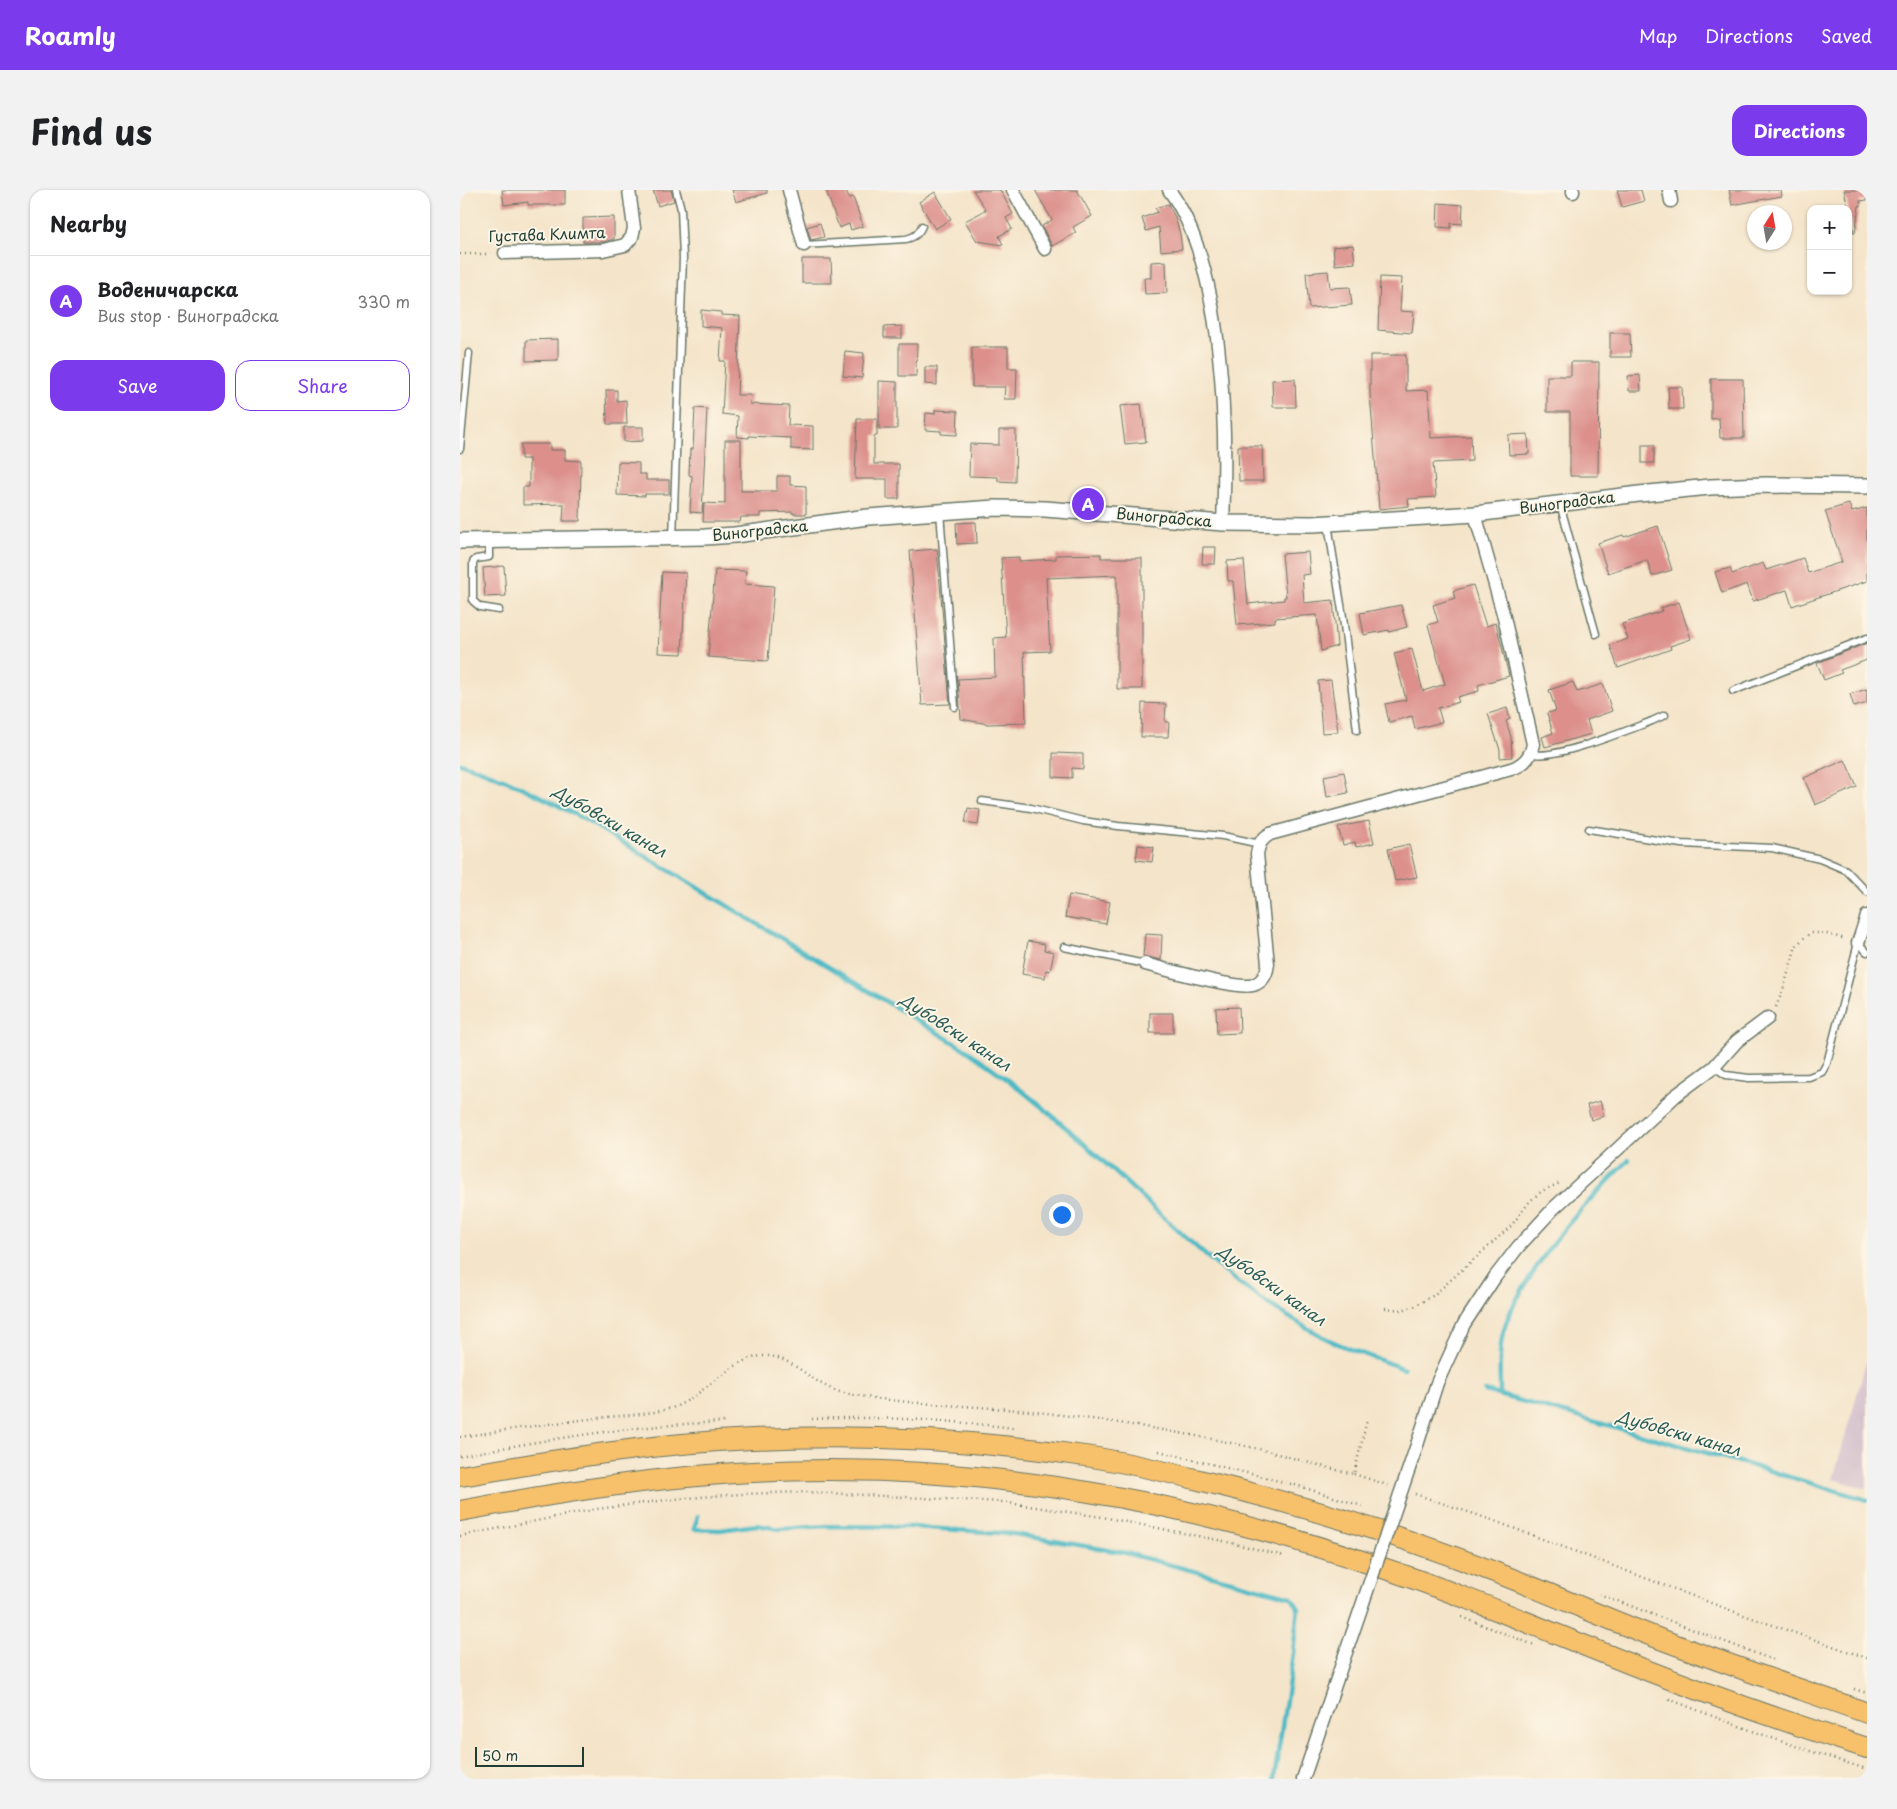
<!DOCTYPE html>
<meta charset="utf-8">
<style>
body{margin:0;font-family:"Playpen Sans",sans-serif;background:#f2f2f2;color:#202124}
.controls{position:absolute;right:15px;top:15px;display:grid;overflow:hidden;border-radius:10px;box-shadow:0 1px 4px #0004}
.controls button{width:45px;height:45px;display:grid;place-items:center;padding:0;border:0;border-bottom:1px solid #e0e0e0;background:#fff;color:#202124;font:25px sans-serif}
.compass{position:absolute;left:1287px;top:15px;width:45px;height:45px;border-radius:50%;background:#fff;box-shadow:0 1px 4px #0004;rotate:11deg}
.scale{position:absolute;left:15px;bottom:12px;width:109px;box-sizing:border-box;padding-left:5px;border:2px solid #1f3d34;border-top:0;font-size:14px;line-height:18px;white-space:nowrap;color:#1f3d34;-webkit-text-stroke:4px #fcf5e5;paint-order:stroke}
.you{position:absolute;left:601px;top:1024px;width:18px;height:18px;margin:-12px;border:4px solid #fff;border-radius:50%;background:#1a73e8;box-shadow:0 0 0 8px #1a73e833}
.badge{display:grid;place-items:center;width:32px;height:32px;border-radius:50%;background:#7c3aed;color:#fff;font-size:16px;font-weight:700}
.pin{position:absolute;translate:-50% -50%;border:2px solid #fff;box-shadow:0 1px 5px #0006}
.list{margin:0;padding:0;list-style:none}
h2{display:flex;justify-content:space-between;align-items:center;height:65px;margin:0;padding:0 20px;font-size:21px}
h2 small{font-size:16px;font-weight:400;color:#757577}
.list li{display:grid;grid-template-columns:32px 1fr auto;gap:15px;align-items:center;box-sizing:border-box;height:90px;padding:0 20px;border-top:1px solid #e0e0e0}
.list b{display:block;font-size:19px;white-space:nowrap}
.list p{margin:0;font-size:16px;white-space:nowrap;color:#757577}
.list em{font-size:16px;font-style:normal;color:#757577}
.actions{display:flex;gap:10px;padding:15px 20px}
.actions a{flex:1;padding:11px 0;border:1px solid #7c3aed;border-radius:15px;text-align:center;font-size:18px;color:#7c3aed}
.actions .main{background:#7c3aed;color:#fff}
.map{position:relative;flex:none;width:1407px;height:1589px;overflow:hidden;border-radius:15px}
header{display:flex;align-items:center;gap:30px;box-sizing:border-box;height:70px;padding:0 25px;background:#7c3aed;color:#fff}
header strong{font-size:24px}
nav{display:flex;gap:28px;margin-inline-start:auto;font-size:18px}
.intro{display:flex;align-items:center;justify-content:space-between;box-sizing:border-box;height:120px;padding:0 30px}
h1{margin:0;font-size:35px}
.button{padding:12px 22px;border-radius:15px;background:#7c3aed;color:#fff;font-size:18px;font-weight:700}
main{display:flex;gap:30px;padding:0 30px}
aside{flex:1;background:#fff;border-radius:15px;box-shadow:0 1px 4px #0004}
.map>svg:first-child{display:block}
.industrial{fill:#d1bdcb}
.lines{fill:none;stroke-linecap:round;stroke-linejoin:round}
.stream{stroke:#4cb9c5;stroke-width:4.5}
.building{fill:#dc8f8b}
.service-casing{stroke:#6a7768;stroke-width:9}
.minor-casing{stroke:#6a7768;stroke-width:15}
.tertiary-casing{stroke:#6a7768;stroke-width:18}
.trunk-casing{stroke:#6a7768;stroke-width:22}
.path{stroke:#6a7768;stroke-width:2.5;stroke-dasharray:1 4;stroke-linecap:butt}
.service{stroke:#fff;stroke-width:6}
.minor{stroke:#fff;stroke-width:12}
.tertiary{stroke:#fff;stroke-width:15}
.trunk{stroke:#f7c06b;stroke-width:20}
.minor-bridge-casing{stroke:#6a7768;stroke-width:15;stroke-linecap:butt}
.minor-bridge{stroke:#fff;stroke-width:12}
.labels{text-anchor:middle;stroke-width:4;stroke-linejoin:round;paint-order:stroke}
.street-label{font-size:15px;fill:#1f3d34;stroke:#fcf5e5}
.water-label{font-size:16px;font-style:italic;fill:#2a5c58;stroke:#fcf5e5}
</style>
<header>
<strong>Roamly</strong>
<nav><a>Map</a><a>Directions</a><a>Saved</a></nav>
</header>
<div class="intro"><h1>Find us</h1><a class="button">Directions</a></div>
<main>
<aside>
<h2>Nearby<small></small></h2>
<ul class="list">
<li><span class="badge">A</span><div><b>Воденичарска</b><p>Bus stop · Виноградска</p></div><em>330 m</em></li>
</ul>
<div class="actions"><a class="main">Save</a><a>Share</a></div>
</aside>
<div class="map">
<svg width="1407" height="1589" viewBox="0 0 1407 1589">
<rect width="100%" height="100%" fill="#fcf5e5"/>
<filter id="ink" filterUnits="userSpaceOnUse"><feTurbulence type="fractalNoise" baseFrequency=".02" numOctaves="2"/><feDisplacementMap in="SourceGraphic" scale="10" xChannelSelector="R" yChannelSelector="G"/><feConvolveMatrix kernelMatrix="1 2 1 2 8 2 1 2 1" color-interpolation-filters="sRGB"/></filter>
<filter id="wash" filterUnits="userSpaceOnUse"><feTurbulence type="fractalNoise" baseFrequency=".0096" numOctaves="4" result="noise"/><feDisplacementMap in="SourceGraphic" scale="20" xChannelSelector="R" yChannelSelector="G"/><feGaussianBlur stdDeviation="1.12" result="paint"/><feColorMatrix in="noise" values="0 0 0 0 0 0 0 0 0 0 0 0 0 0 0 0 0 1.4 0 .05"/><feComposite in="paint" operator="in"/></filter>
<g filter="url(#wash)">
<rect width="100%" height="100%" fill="#f4e4c9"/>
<path class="industrial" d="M 1407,1169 L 1407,1299 L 1373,1289 Z"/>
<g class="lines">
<g class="stream">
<path d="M 0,573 C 46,588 87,609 129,632 L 506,860 C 602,923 678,1009 765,1082 C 795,1106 830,1129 863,1147 C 889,1160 918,1169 944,1179"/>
<path d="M 1025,1201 L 1283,1273 L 1407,1310"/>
<path d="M 1040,1204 C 1040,1183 1038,1160 1044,1140 C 1049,1121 1059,1105 1069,1089 C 1096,1043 1132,1007 1169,970"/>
<path d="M 238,1326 L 234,1339 L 260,1340 L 297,1335 L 320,1339 L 367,1336 L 454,1337 L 554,1344 L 666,1363 L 831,1407 L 838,1417 L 833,1464 L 814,1589"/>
</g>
</g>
<g id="blocks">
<g class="building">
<path d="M 42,0 L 105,0 L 105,15 L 68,15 L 68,12 L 44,15 Z"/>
<path d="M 193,0 L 211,0 L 214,11 L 198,16 Z"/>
<path d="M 272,0 L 307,0 L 307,3 L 276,12 Z"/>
<path d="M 366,0 L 386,0 L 389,8 L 393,7 L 403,36 L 391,40 L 389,34 L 379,38 Z"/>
<path d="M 513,0 L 540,0 L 553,24 L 546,28 L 552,39 L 539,46 L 543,55 L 517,51 L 505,31 L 526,20 Z"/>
<path d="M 575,0 L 617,0 L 632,26 L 613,37 L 616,43 L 592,56 L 582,36 L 592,30 Z"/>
<path d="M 1157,0 L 1181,0 L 1184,11 L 1162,17 Z"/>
<path d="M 1269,0 L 1321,0 L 1322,6 L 1272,15 Z"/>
<path d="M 1384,0 L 1407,0 L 1407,10 L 1400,11 L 1401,16 L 1399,16 L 1395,43 L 1394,43 Z"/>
<path d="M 475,2 L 491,29 L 475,39 L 459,12 Z"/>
<path d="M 978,13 L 1003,15 L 1002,34 L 991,33 L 991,38 L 977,37 Z"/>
<path d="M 708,14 L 715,27 L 720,44 L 722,59 L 701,61 L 699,37 L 686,41 L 682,28 L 698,22 L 695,18 Z"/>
<path d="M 154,27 L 154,49 L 143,52 L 123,52 L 123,28 Z"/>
<path d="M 360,33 L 364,47 L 351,50 L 347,37 Z"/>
<path d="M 893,55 L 895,73 L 875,75 L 873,57 Z"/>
<path d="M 342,69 L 371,69 L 372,93 L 342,93 Z"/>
<path d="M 706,71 L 707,103 L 685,104 L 684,88 L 691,88 L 691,72 Z"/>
<path d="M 868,81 L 870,98 L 890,97 L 892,115 L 849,118 L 846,83 Z"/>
<path d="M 920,87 L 942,88 L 940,121 L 954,122 L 952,143 L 918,140 Z"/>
<path d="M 241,120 L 261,122 L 261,125 L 280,126 L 277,205 L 291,205 L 290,214 L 329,216 L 328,235 L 353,236 L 353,260 L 331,259 L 331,248 L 289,246 L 289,248 L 277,247 L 278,226 L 262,224 L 265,171 L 260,171 L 262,138 L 241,136 Z"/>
<path d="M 442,136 L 442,148 L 424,148 L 424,137 Z"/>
<path d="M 1150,143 L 1170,143 L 1171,167 L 1150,167 Z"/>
<path d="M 98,149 L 98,170 L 66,171 L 66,150 Z"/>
<path d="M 439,154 L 457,154 L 456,186 L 439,186 Z"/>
<path d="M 512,157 L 548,157 L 548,178 L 557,178 L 556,209 L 544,209 L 545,197 L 512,197 Z"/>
<path d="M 385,161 L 404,163 L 402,188 L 383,186 Z"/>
<path d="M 910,165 L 946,165 L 946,201 L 968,200 L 971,248 L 1011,246 L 1012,271 L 973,273 L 976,307 L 948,309 L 949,316 L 919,319 L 910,203 Z"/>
<path d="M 1111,172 L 1139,172 L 1138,286 L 1110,286 L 1110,222 L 1087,222 L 1087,186 L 1111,186 Z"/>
<path d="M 465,177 L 477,177 L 477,195 L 465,194 Z"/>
<path d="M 1180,185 L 1181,201 L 1169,201 L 1168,186 Z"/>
<path d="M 835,189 L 836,217 L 813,217 L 812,190 Z"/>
<path d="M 1251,189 L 1283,189 L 1284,248 L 1260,248 L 1259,228 L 1251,229 Z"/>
<path d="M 419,191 L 437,192 L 437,239 L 419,239 Z"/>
<path d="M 1208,197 L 1222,197 L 1223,219 L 1209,219 Z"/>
<path d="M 146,200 L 157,200 L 157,211 L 166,210 L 167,234 L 147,234 Z"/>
<path d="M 681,214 L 686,252 L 665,254 L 660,216 Z"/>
<path d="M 235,218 L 247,219 L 242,323 L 230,322 L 232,286 L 229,285 L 230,259 L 233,259 Z"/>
<path d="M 475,220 L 498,221 L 497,245 L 481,244 L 481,241 L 465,240 L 466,223 L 475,224 Z"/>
<path d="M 397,229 L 417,229 L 417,246 L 414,246 L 414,274 L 439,274 L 439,309 L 427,309 L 427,289 L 395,289 Z"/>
<path d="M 164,237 L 183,237 L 183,251 L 164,252 Z"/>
<path d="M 539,240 L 556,240 L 555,292 L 538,291 L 538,287 L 509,286 L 510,254 L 539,255 Z"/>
<path d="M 1068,244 L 1069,264 L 1049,265 L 1048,245 Z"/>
<path d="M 265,250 L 281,250 L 281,301 L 317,301 L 317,286 L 330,286 L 330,295 L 346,296 L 346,324 L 333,324 L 333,322 L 300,323 L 300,327 L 281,327 L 280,332 L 243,332 L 244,313 L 265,314 Z"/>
<path d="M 61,254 L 90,254 L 90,260 L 105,260 L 105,270 L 121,271 L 120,331 L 103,331 L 104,314 L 63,315 L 63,297 L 69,297 L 69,269 L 61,269 Z"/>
<rect x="1182" y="255" width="12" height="18"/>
<path d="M 778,256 L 802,256 L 803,291 L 779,291 Z"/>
<path d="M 158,272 L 179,273 L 179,284 L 186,284 L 186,290 L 209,290 L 209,304 L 185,304 L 185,306 L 157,305 Z"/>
<path d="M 1389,314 L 1392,322 L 1407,318 L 1407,391 L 1332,416 L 1327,400 L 1293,411 L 1287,394 L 1262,403 L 1255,382 L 1270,378 L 1272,384 L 1303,373 L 1306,380 L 1343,368 L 1348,383 L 1382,372 L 1365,321 Z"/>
<path d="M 516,332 L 517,353 L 497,354 L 496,333 Z"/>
<path d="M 1198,336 L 1212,380 L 1192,386 L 1187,370 L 1148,383 L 1138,353 L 1163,345 L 1164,347 Z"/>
<path d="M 743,357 L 756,357 L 755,374 L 742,374 Z"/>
<path d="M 477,359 L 490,514 L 462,515 L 450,361 Z"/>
<path d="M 848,362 L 850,384 L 842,385 L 844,413 L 873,410 L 877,456 L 861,461 L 857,425 L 815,428 L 815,432 L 777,435 L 773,391 L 768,391 L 767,371 L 784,370 L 788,414 L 824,410 L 824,407 L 826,407 L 822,364 Z"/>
<path d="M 641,364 L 641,368 L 682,368 L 682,499 L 657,499 L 657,385 L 586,388 L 590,461 L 564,462 L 566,533 L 528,534 L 501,529 L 498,489 L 535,487 L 534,448 L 546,447 L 541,368 L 559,367 L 559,371 L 596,369 L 596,365 Z"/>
<path d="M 44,376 L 46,406 L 25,407 L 23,378 Z"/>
<path d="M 255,380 L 286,381 L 285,394 L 314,396 L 308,471 L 248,467 Z"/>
<path d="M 202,382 L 226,383 L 222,464 L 198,463 Z"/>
<path d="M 1013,395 L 1026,436 L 1036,433 L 1049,486 L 1018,495 L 1019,501 L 997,507 L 999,512 L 978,518 L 982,532 L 955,539 L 952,526 L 929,532 L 925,514 L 946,510 L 934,463 L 952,459 L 963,501 L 985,494 L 968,435 L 978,432 L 973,415 L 995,408 L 993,401 Z"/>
<path d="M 1219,412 L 1231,449 L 1210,456 L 1211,459 L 1158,478 L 1150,455 L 1168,449 L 1162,434 L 1202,421 L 1201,418 Z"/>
<path d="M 941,415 L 947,437 L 929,442 L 929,440 L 904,445 L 900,423 Z"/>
<path d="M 1407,453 L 1407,470 L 1380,480 L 1382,483 L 1364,490 L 1357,473 Z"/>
<path d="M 871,490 L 878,542 L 862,543 L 858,491 Z"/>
<path d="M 1113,492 L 1117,502 L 1143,494 L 1152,521 L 1127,530 L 1131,544 L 1085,557 L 1082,547 L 1093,543 L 1087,523 L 1096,521 L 1089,500 Z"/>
<path d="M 1407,499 L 1407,513 L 1394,517 L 1390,504 Z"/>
<path d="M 682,513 L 706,514 L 705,532 L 709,532 L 708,547 L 681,547 Z"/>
<path d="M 1047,518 L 1050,529 L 1046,531 L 1051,547 L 1052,567 L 1040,568 L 1040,560 L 1028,524 Z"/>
<path d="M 593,563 L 623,564 L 623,579 L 612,578 L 612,588 L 593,587 Z"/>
<path d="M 1385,570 L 1397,597 L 1355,615 L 1344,588 Z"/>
<path d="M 884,582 L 888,603 L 867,607 L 864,586 Z"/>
<path d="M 508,618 L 520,620 L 518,635 L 505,633 Z"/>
<path d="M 909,631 L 914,653 L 896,657 L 895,652 L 883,655 L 878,637 Z"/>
<path d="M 949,654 L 957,687 L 935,691 L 928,659 Z"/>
<path d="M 678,655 L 694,657 L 692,672 L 676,670 Z"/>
<path d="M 609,705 L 650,712 L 646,734 L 605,727 Z"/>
<path d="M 685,744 L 702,745 L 701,770 L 683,766 Z"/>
<path d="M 568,751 L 585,754 L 584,760 L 594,762 L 590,781 L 586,780 L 585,788 L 562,784 Z"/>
<path d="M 779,817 L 780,843 L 757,844 L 756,818 Z"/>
<rect x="690" y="823" width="23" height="20"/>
<path d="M 1140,911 L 1144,926 L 1131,930 L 1127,915 Z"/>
</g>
</g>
</g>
<g filter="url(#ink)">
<use href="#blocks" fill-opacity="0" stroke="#6a7768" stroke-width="1"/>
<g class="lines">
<g class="service-casing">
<g id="service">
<path d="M 344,55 L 446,49 C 454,47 458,45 462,36"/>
<path d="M 0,259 L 9,163"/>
<path d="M 1100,314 L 1136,444"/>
<path d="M 480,322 L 495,517"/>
<path d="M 868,334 L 883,427 L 897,540"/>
<path d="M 213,348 L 223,68 L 221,19 L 216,0"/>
<path d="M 29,351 L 29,367 L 16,369 L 13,372 L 13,411 L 20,417 L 39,420"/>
<path d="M 1273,501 L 1407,448"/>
<path d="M 1071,563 C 1090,572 1168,540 1192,531 L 1205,525"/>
<path d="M 522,611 L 571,618 L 623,631 L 658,636 L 763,646 L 800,654"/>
<path d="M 1129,639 L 1221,654 L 1312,658 L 1360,669 L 1386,680 L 1407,702"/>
<path d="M 604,757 L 685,774"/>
<path d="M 1254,877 L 1266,885 L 1289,888 L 1349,887 L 1362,882 L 1367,873 L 1398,753 L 1407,762"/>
</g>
</g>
<g class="minor-casing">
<g id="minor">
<path d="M 329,0 L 344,55"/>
<path d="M 553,0 L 585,59"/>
<path d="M 709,0 C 765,75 767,242 763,333"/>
<path d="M 1113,0 L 1113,2"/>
<path d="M 1209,0 L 1211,11"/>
<path d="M 45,63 L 143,60 L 165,55 L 172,47 L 174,38 L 169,0"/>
<path d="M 1398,753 L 1407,726"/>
<path d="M 685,774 C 704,779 780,800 793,795 C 803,792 807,783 808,774 L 797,664 C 799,654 801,649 810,644 L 1051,579 C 1063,575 1071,567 1073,554 L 1044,427 L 1015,324"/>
<path d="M 958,1252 L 977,1193 L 1004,1134 L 1035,1087 L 1058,1057 L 1094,1018 L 1215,906 L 1254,877 L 1277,851 L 1308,828"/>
<path d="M 843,1589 L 883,1471"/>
</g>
</g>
<g class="tertiary-casing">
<path id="tertiary" d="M 0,351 L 245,347 L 275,345 L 408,327 L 535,318 L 585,319 L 763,333 L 853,334 L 1015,324 L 1179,304 L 1250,297 L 1305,295 L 1407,296"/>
</g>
<g class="trunk-casing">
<g id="trunk">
<path d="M 0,1286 C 91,1271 182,1255 275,1250 C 394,1243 514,1249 632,1267 C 668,1273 703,1281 739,1290 C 843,1315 945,1347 1045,1386 C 1093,1405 1139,1425 1187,1444 C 1260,1472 1334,1497 1407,1523"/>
<path d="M 0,1321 C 91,1304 182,1289 275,1283 C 492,1269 709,1305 914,1375 C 1002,1404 1087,1441 1173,1475 C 1250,1505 1328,1533 1407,1558"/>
</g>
</g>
<g class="path">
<path d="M 0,64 L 34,64"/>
<path d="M 1316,817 L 1323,800 L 1336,756 L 1345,747 L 1351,743 L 1363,743 L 1386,749"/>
<path d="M 925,1118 L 941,1120 L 953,1117 L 974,1105 L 1051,1036 L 1070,1011 L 1082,1001 L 1100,993"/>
<path d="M 352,1229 C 419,1226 487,1230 553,1238"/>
<path d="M 0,1247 C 46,1240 92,1233 138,1228 C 162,1225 195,1225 217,1216 C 245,1204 277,1163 309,1166 C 336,1169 355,1197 384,1203 C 445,1215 508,1215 569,1221 C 646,1230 723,1242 799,1259 C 831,1267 862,1277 894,1284 L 907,1230"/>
<path d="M 699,1261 L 839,1296 L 902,1316"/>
<path d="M 0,1266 C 86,1249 176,1235 264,1232"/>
<path d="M 894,1284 L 930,1296"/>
<path d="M 955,1304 L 1032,1330 L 1275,1422 L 1407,1468"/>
<path d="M 0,1346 L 137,1319 L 214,1309 L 280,1304 L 346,1302 L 542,1312 L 642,1327 L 763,1351 L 824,1366"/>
<path d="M 1139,1404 L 1313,1470"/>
<path d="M 1002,1427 L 1074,1455"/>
<path d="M 1394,1499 L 1407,1503"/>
<path d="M 1209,1509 C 1274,1535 1340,1559 1407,1579"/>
</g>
<use href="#service" class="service"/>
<use href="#minor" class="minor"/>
<use href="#tertiary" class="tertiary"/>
<use href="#trunk" class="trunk"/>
<g class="minor-bridge-casing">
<path id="minor-bridge" d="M 883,1471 L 958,1252"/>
</g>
<use href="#minor-bridge" class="minor-bridge"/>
</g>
</g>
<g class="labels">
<g class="street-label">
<text transform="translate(87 45) rotate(-2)" y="5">Густава Климта</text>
<text transform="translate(1107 313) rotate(-7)" y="5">Виноградска</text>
<text transform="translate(704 328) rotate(5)" y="5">Виноградска</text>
<text transform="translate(300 341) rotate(-6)" y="5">Виноградска</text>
</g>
<g class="water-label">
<text transform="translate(150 631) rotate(30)" y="6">Дубовски канал</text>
<text transform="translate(496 842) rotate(33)" y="6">Дубовски канал</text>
<text transform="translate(812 1095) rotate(35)" y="6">Дубовски канал</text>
<text transform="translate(1219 1243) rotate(16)" y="6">Дубовски канал</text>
</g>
</g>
</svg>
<div class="controls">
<button>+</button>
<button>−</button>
</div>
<svg class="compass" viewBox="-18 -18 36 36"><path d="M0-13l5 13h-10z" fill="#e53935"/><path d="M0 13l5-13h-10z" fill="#757577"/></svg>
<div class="scale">50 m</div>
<div class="you"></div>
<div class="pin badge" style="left:628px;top:314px">A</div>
</div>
</main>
